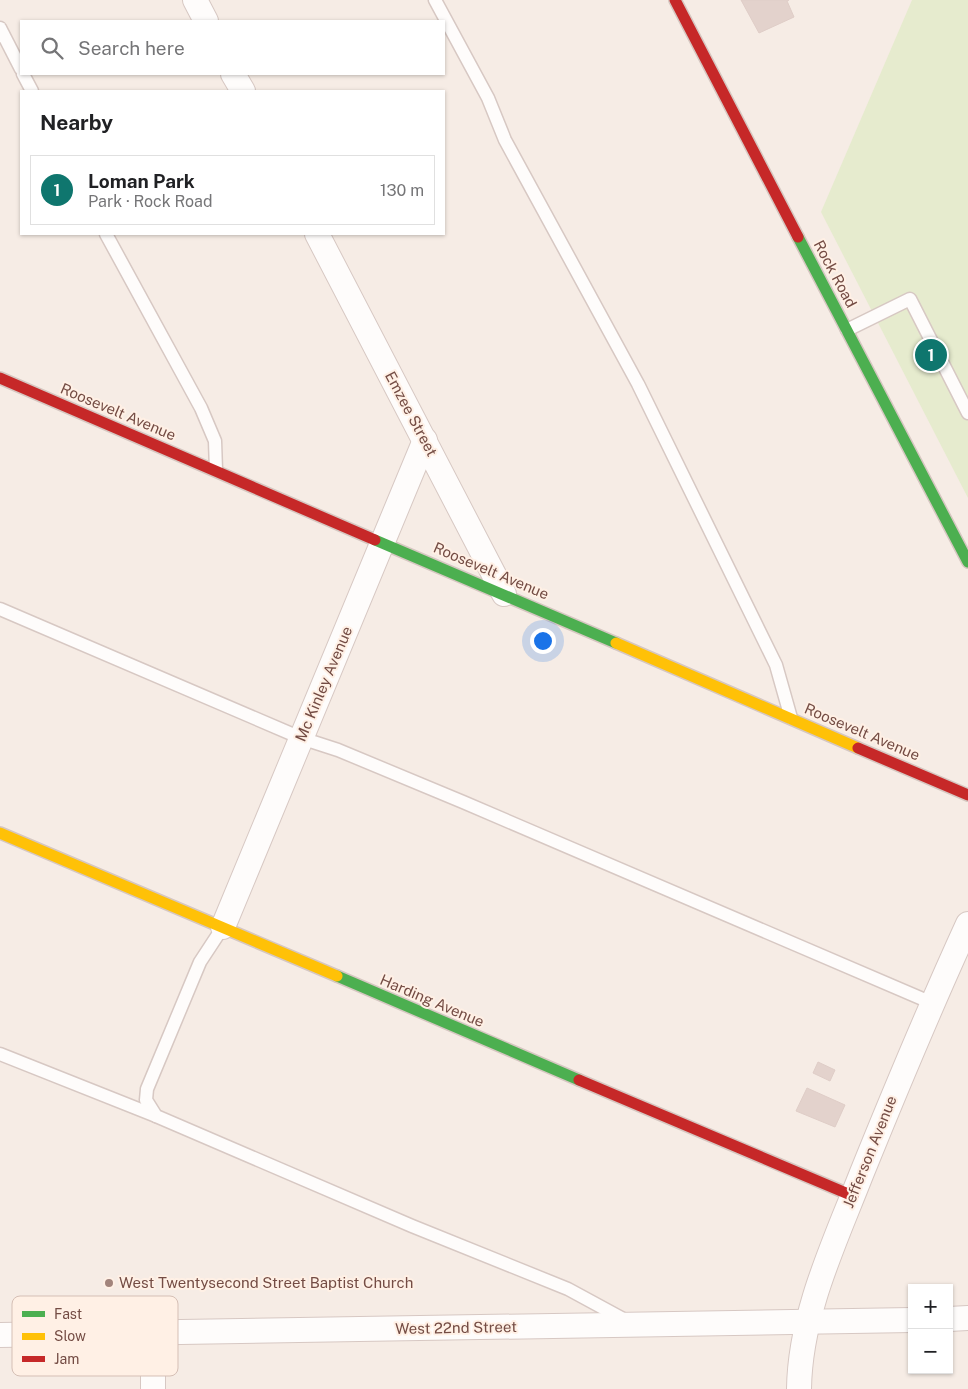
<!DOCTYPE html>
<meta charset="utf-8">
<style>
body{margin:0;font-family:"Public Sans",sans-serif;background:#f2f2f2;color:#202124}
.controls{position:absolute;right:15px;bottom:15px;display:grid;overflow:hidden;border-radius:0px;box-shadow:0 1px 4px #0004}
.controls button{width:45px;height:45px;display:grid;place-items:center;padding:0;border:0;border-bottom:1px solid #e0e0e0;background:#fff;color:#202124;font:25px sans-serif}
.you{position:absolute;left:542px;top:640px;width:18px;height:18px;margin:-12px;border:4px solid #fff;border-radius:50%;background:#1a73e8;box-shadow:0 0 0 8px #1a73e833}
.badge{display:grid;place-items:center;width:32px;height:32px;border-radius:50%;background:#0f766e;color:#fff;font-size:16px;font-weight:700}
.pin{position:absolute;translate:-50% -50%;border:2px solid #fff;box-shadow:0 1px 5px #0006}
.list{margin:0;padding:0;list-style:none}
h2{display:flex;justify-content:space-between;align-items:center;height:65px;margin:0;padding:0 20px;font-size:21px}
h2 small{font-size:16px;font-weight:400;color:#757577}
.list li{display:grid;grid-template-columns:32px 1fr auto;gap:15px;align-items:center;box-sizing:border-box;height:70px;margin:0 10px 10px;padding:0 10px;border:1px solid #e0e0e0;border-radius:0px}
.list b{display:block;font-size:19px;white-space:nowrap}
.list p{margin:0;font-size:16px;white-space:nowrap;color:#757577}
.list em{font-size:16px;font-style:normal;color:#757577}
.icon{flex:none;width:28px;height:28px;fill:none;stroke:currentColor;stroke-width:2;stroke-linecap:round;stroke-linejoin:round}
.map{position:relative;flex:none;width:968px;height:1389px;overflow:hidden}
.search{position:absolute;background:#fff;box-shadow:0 1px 4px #0004;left:20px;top:20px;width:425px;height:55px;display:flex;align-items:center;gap:12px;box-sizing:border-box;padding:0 18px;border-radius:0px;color:#757577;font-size:19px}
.panel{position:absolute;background:#fff;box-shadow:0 1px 4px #0004;left:20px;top:90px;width:425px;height:145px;border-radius:0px}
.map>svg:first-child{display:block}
.green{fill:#e6ebce}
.building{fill:#e3d2cc;stroke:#dfcdc7}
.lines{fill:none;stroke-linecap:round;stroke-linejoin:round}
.lane-casing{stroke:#d7c8c3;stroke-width:15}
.street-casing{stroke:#d7c8c3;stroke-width:26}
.fast-casing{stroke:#d6c7c1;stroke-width:14}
.slow-casing{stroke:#d6c7c1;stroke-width:14}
.jam-casing{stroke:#d6c7c1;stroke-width:14}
.lane{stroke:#fefcfb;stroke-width:12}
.street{stroke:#fefcfb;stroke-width:24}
.fast{stroke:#4caf50;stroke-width:11}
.slow{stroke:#ffc107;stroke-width:11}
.jam{stroke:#c62828;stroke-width:11}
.poi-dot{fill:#a2847c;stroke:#fff0e5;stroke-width:2}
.labels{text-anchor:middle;stroke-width:4;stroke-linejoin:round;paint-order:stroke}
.street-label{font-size:15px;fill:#744c44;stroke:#fff0e5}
.poi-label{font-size:15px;fill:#744c44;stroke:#fff0e5;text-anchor:start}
.key{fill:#fff0e5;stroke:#d5bfb5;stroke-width:1}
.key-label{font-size:14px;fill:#744c44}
</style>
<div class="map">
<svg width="968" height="1389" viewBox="0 0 968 1389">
<rect width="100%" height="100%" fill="#f6ece5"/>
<path class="green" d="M 912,0 L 968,0 L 968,498 L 821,212 Z"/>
<g class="building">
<path d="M 741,0 L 789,0 L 787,1 L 794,17 L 759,33 Z"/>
<path d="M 818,1062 L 835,1070 L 830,1081 L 813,1073 Z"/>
<path d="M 807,1088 L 845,1105 L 835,1127 L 796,1111 Z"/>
</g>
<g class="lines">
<g class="lane-casing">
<g id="lane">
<path d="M 435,0 L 488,98 L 505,140 L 638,384 L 776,665 L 791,718"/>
<path d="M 0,28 L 21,69"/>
<path d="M 23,74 L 32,91"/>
<path d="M 106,234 L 201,408 L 215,441 L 216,470"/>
<path d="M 847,330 L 910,299 L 968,413"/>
<path d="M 0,609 L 301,738 L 338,750 L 463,802 L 932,1003"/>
<path d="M 223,927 L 200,962 L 147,1089 L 146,1100 L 156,1116 L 412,1226 L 568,1289 L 627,1321"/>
<path d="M 0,1054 L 156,1116"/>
</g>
</g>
<g class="street-casing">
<g id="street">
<path d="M 195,0 L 206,21"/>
<path d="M 233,74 L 243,91"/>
<path d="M 317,234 L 504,594"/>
<path d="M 223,927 L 425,440"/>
<path d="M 949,1319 L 968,1318"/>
<path d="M 153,1333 L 153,1389"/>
<path d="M 0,1335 L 912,1320"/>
<path d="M 799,1389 C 800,1314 834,1244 861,1175 C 895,1091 930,1007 968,924"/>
</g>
</g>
<g class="fast-casing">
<g id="fast">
<path d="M 798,237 L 968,562"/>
<path d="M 375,540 L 616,643"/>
<path d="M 337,976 L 579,1080"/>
</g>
</g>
<g class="slow-casing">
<g id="slow">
<path d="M 616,643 L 858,748"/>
<path d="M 0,833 L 337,976"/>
</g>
</g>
<g class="jam-casing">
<g id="jam">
<path d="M 675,0 L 798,237"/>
<path d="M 0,378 L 375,540"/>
<path d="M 858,748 L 968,795"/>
<path d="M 579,1080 L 853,1196"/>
</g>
</g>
<use href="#lane" class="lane"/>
<use href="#street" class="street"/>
<use href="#fast" class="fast"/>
<use href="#slow" class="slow"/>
<use href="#jam" class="jam"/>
</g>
<circle class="poi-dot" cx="109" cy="1283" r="5"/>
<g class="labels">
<g class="street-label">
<text transform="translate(835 274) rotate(62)" y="5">Rock Road</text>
<text transform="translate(118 412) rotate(23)" y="5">Roosevelt Avenue</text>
<text transform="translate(411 414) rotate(62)" y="5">Emzee Street</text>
<text transform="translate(491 571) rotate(23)" y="5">Roosevelt Avenue</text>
<text transform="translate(324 684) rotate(-67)" y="5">Mc Kinley Avenue</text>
<text transform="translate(862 732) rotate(23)" y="5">Roosevelt Avenue</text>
<text transform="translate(432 1001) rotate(23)" y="5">Harding Avenue</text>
<text transform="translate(870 1152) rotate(-68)" y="5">Jefferson Avenue</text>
<text transform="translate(456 1328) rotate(-1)" y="5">West 22nd Street</text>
</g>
<g class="poi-label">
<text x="119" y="1288">West Twentysecond Street Baptist Church</text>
</g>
</g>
<rect x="12" y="1296" width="166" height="80" rx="8" class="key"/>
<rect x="22" y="1311" width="23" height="6" fill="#4caf50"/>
<rect x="22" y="1333" width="23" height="7" fill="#ffc107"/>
<rect x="22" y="1356" width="23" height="6" fill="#c62828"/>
<g class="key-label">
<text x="54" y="1319">Fast</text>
<text x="54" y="1341">Slow</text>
<text x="54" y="1364">Jam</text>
</g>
</svg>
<div class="controls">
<button>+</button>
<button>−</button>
</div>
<div class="you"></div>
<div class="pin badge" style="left:931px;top:355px">1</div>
<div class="search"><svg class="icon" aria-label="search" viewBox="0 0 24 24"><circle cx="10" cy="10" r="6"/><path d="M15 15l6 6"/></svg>Search here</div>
<section class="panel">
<h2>Nearby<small></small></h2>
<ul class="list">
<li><span class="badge">1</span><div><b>Loman Park</b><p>Park · Rock Road</p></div><em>130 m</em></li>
</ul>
</section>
</div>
